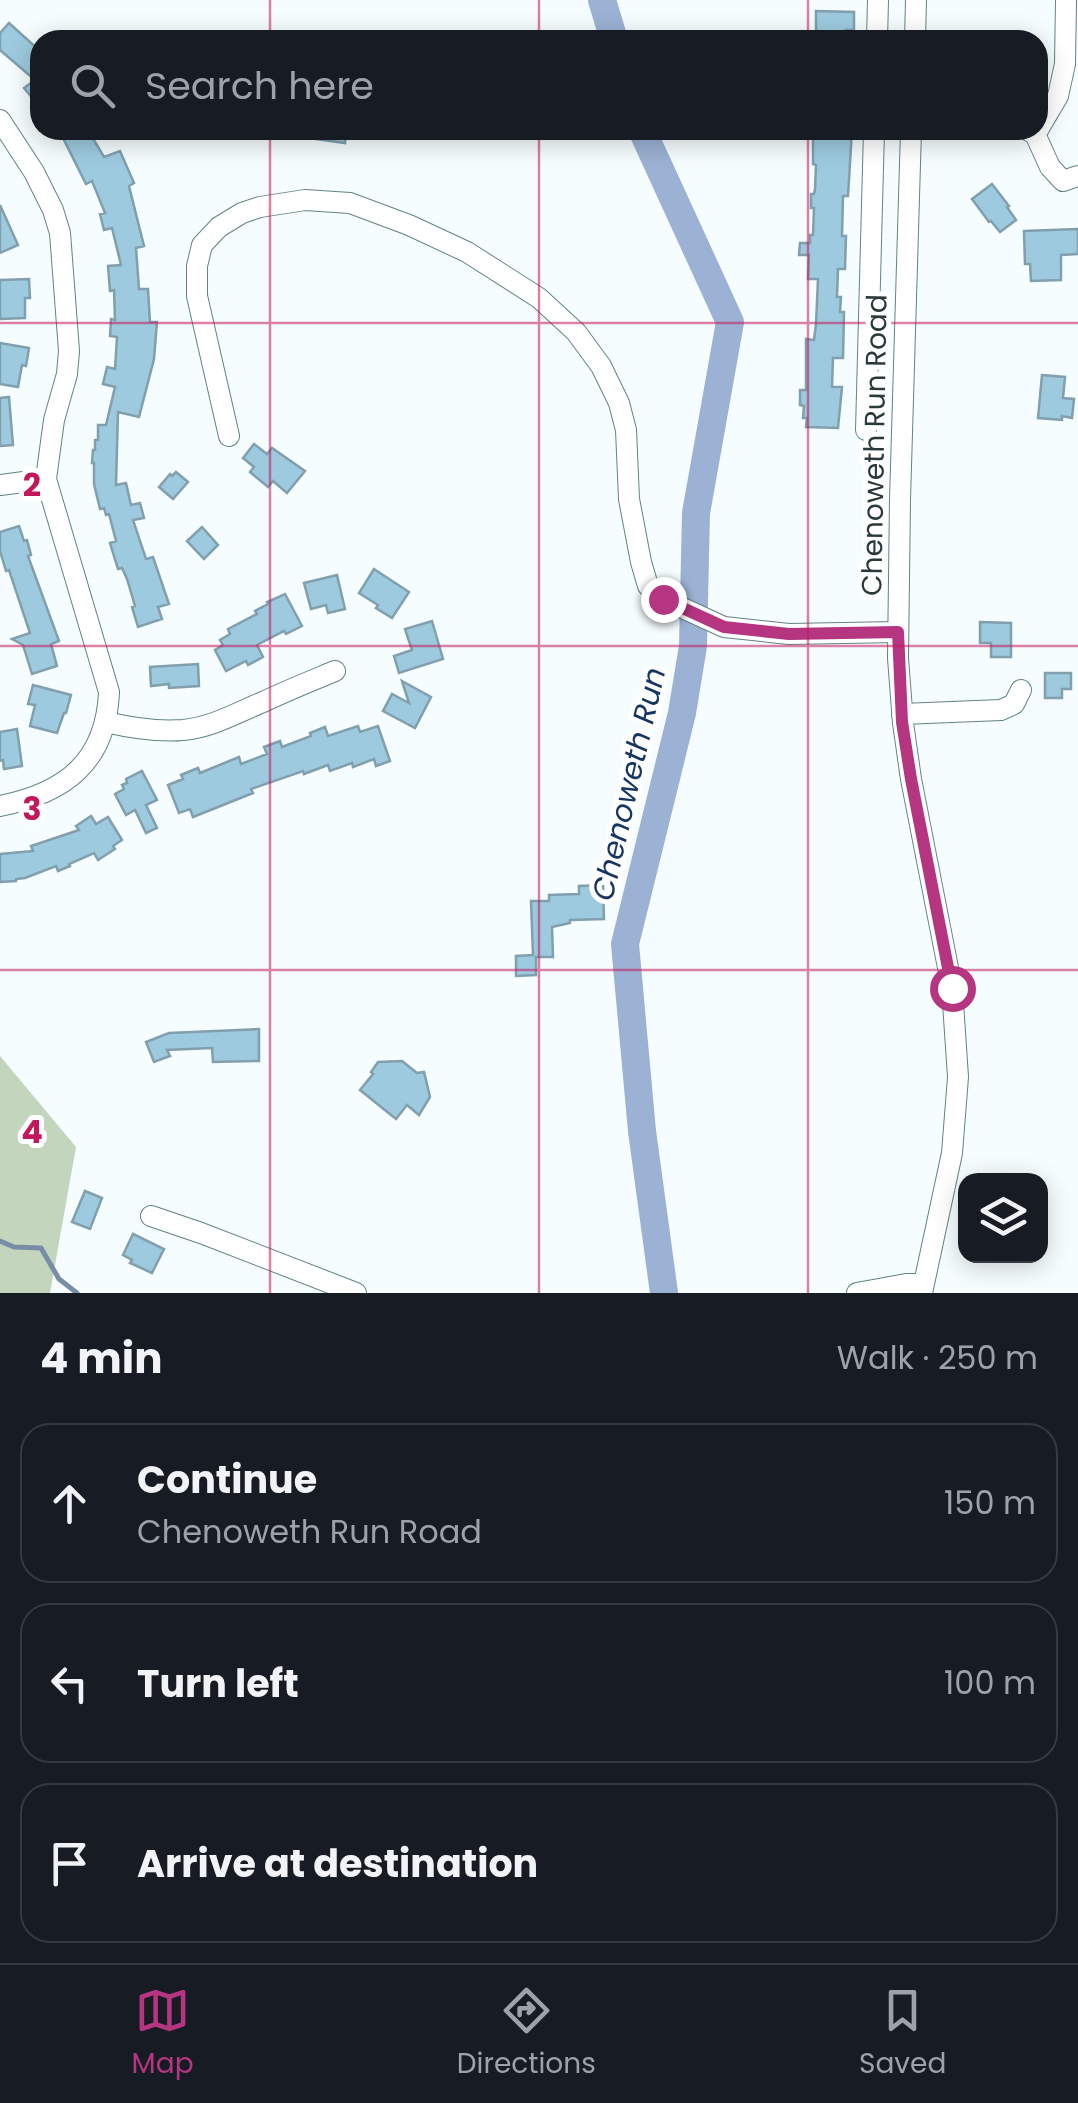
<!DOCTYPE html>
<meta charset="utf-8">
<style>
body{margin:0;font-family:Poppins,sans-serif;background:#20242c;color:#f1f3f6}
.controls{position:absolute;right:30px;bottom:30px;display:grid;overflow:hidden;border-radius:20px;box-shadow:0 5px 25px #0003}
.controls button{width:90px;height:90px;display:grid;place-items:center;padding:0;border:0;border-bottom:2px solid #363941;background:#171b24;color:#f1f3f6;font:50px sans-serif}
.stop{position:absolute;width:30px;height:30px;margin:-22px;border:8px solid #b63580;border-radius:50%;background:#fff}
.stop.end{background:#b63580;border-color:#fff;box-shadow:0 2px 10px #0008}
.list{margin:0;padding:0;list-style:none}
h2{display:flex;justify-content:space-between;align-items:center;height:130px;margin:0;padding:0 40px;font-size:42px}
h2 small{font-size:32px;font-weight:400;color:#9ea1a6}
.list li{display:grid;grid-template-columns:65px 1fr auto;gap:30px;align-items:center;box-sizing:border-box;height:160px;margin:0 20px 20px;padding:0 20px;border:2px solid #363941;border-radius:30px}
.list b{display:block;font-size:38px;white-space:nowrap}
.list p{margin:0;font-size:32px;white-space:nowrap;color:#9ea1a6}
.list em{font-size:32px;font-style:normal;color:#9ea1a6}
.icon{flex:none;width:55px;height:55px;fill:none;stroke:currentColor;stroke-width:2;stroke-linecap:round;stroke-linejoin:round}
.map{position:relative;flex:none;width:1078px;height:1293px;overflow:hidden}
.search{position:absolute;background:#171b24;box-shadow:0 5px 25px #0003;left:30px;right:30px;top:30px;height:110px;display:flex;align-items:center;gap:25px;box-sizing:border-box;padding:0 35px;border-radius:30px;color:#9ea1a6;font-size:38px}
.sheet{height:670px;background:#171b24}
nav{display:flex;justify-content:space-around;align-items:center;box-sizing:border-box;height:140px;border-top:2px solid #363941;background:#171b24;font-size:28px;color:#9ea1a6}
nav a{display:grid;justify-items:center;gap:5px}
nav .on{color:#b63580}
.map>svg:first-child{display:block}
.green{fill:#c3d5bc}
.lines{fill:none;stroke-linecap:round;stroke-linejoin:round}
.stream{stroke:#798ea6;stroke-width:5}
.river{stroke:#9bb2d4;stroke-width:28}
.building{fill:#9dcadf;stroke:#819fad;stroke-width:2.5}
.minor-casing{stroke:#618384;stroke-width:22}
.minor{stroke:#fff;stroke-width:20}
.route{stroke:#b63580;stroke-width:12}
.grid{fill:none;stroke:#c2185b;stroke-width:2.5;stroke-opacity:0.55}
.labels{text-anchor:middle;stroke-width:10;stroke-linejoin:round;paint-order:stroke}
.street-label{font-size:28px;fill:#2a3939;stroke:#fff}
.water-label{font-size:30px;font-style:italic;fill:#183662;stroke:#fff}
.grid-label{font-size:32px;text-anchor:middle;font-weight:bold;fill:#c2185b;stroke:#fff;stroke-width:10;stroke-linejoin:round;paint-order:stroke}
</style>
<div class="map">
<svg width="1078" height="1293" viewBox="0 0 1078 1293">
<rect width="100%" height="100%" fill="#f6fdfe"/>
<path class="green" d="M 0,1056 L 76,1147 L 50,1293 L 0,1293 Z"/>
<g class="lines">
<path class="stream" d="M 0,1241 L 14,1247 L 41,1248 L 59,1279 L 77,1293"/>
<g class="river">
<path d="M 602,0 L 614,40"/>
<path d="M 642,130 L 730,322 L 696,513 L 693,646 L 682,713 L 625,944 L 642,1131 L 664,1293"/>
</g>
</g>
<g class="building">
<path d="M 816,11 L 854,12 L 854,30 L 846,30 L 846,40 L 816,40 Z"/>
<path d="M 9,23 L 40,51 L 40,107 L 24,88 L 35,80 L 0,50 L 0,33 Z"/>
<path d="M 59,130 L 88,130 L 104,157 L 120,151 L 134,183 L 129,186 L 144,246 L 136,248 L 139,289 L 148,289 L 150,322 L 157,322 L 154,359 L 139,417 L 118,412 L 116,485 L 126,483 L 131,505 L 140,503 L 144,518 L 133,520 L 146,559 L 153,557 L 169,604 L 158,607 L 162,619 L 138,627 L 132,607 L 135,606 L 127,579 L 122,568 L 118,569 L 110,543 L 116,541 L 109,514 L 106,515 L 104,508 L 100,509 L 94,484 L 94,463 L 92,463 L 93,450 L 95,450 L 95,440 L 98,440 L 98,425 L 106,425 L 115,387 L 103,384 L 107,367 L 115,369 L 117,337 L 110,336 L 111,319 L 115,320 L 114,290 L 110,291 L 108,266 L 121,265 L 112,228 L 104,230 L 100,214 L 105,213 L 92,181 L 86,184 Z"/>
<path d="M 308,130 L 346,130 L 345,143 L 308,138 Z"/>
<path d="M 813,130 L 852,130 L 848,196 L 843,196 L 842,236 L 846,236 L 845,269 L 838,269 L 837,297 L 841,297 L 840,312 L 844,312 L 843,358 L 833,358 L 832,387 L 842,387 L 838,428 L 806,427 L 807,418 L 803,418 L 804,406 L 800,405 L 800,390 L 806,390 L 806,339 L 814,340 L 816,324 L 818,279 L 808,279 L 809,255 L 799,255 L 800,243 L 810,243 L 810,235 L 813,235 L 814,208 L 811,208 L 811,194 L 814,194 L 815,189 L 816,165 L 813,164 Z"/>
<path d="M 992,184 L 1009,206 L 1007,207 L 1016,220 L 1000,232 L 991,221 L 989,222 L 972,199 Z"/>
<path d="M 0,205 L 18,245 L 0,253 Z"/>
<path d="M 1078,229 L 1078,254 L 1061,255 L 1061,280 L 1031,281 L 1030,264 L 1025,264 L 1024,231 Z"/>
<path d="M 29,279 L 30,298 L 25,298 L 25,318 L 0,319 L 0,280 Z"/>
<path d="M 0,343 L 29,348 L 26,366 L 22,365 L 18,387 L 0,384 Z"/>
<path d="M 1042,375 L 1065,377 L 1063,398 L 1074,399 L 1072,418 L 1062,416 L 1062,420 L 1038,418 Z"/>
<path d="M 9,397 L 13,445 L 0,446 L 0,398 Z"/>
<path d="M 254,444 L 267,454 L 272,448 L 305,471 L 287,493 L 273,481 L 268,487 L 250,472 L 254,467 L 243,458 Z"/>
<path d="M 176,472 L 188,482 L 173,499 L 159,487 L 170,474 L 172,476 Z"/>
<path d="M 19,526 L 24,541 L 27,540 L 31,555 L 28,556 L 59,641 L 51,644 L 57,666 L 32,674 L 23,645 L 12,639 L 30,633 L 9,570 L 6,571 L 0,551 L 0,532 Z"/>
<path d="M 202,527 L 218,545 L 204,559 L 187,541 Z"/>
<path d="M 374,569 L 409,592 L 392,618 L 376,608 L 378,605 L 359,593 Z"/>
<path d="M 337,575 L 345,609 L 328,613 L 326,605 L 311,609 L 304,583 Z"/>
<path d="M 285,594 L 302,626 L 286,634 L 284,631 L 257,645 L 263,657 L 248,665 L 246,661 L 226,671 L 215,650 L 223,645 L 220,640 L 230,634 L 228,629 L 257,614 L 255,611 L 268,604 L 267,602 Z"/>
<path d="M 432,621 L 443,659 L 399,673 L 394,656 L 412,650 L 405,629 Z"/>
<path d="M 980,622 L 1011,623 L 1011,657 L 991,657 L 991,643 L 980,643 Z"/>
<path d="M 198,664 L 199,686 L 169,688 L 169,684 L 151,686 L 150,667 Z"/>
<path d="M 1045,673 L 1071,673 L 1071,689 L 1062,689 L 1062,698 L 1045,698 Z"/>
<path d="M 402,681 L 431,697 L 415,728 L 383,711 L 392,694 L 409,703 Z"/>
<path d="M 33,685 L 71,695 L 66,713 L 64,713 L 57,733 L 30,726 L 35,705 L 28,704 Z"/>
<path d="M 358,726 L 360,732 L 378,726 L 390,761 L 376,766 L 374,759 L 353,767 L 352,763 L 330,771 L 328,765 L 304,774 L 303,771 L 251,789 L 253,793 L 193,817 L 190,809 L 179,813 L 168,785 L 183,779 L 181,775 L 198,768 L 200,773 L 239,757 L 241,764 L 267,754 L 264,747 L 280,741 L 282,747 L 311,736 L 310,733 L 325,727 L 328,736 Z"/>
<path d="M 17,729 L 22,766 L 4,769 L 3,760 L 0,761 L 0,732 Z"/>
<path d="M 142,771 L 157,800 L 146,805 L 157,828 L 146,833 L 135,810 L 126,815 L 115,794 L 124,789 L 122,785 L 127,783 L 126,779 Z"/>
<path d="M 91,816 L 96,824 L 108,817 L 122,840 L 113,846 L 115,849 L 98,860 L 94,853 L 69,864 L 70,866 L 58,871 L 56,866 L 25,878 L 16,879 L 16,881 L 0,882 L 0,854 L 33,851 L 31,846 L 79,830 L 76,826 Z"/>
<path d="M 603,885 L 604,919 L 570,920 L 570,923 L 552,927 L 553,957 L 536,957 L 536,975 L 516,976 L 516,956 L 533,955 L 531,901 L 549,901 L 549,895 L 579,894 L 579,886 Z"/>
<path d="M 259,1029 L 259,1061 L 213,1062 L 212,1048 L 167,1050 L 170,1056 L 154,1062 L 146,1042 L 169,1033 Z"/>
<path d="M 402,1061 L 417,1073 L 424,1072 L 430,1097 L 419,1115 L 407,1105 L 396,1119 L 360,1090 L 373,1074 L 371,1072 L 378,1062 Z"/>
<path d="M 85,1191 L 102,1198 L 90,1229 L 72,1222 Z"/>
<path d="M 133,1234 L 164,1249 L 152,1273 L 130,1263 L 132,1260 L 123,1255 Z"/>
</g>
<g class="lines">
<g class="minor-casing">
<g id="minor">
<path d="M 877,40 L 878,0"/>
<path d="M 915,40 L 916,0"/>
<path d="M 0,120 L 34,172 L 53,210 L 60,233 L 69,351 L 67,374 L 54,420 L 46,479 L 109,692 C 106,762 65,793 0,806"/>
<path d="M 911,130 L 900,500 L 898,658 L 903,723 L 911,779 L 952,988 L 958,1077 L 952,1153 L 922,1293"/>
<path d="M 1027,130 L 1035,134 L 1050,167 L 1063,181 L 1078,176"/>
<path d="M 1038,130 L 1058,96 L 1065,64 L 1066,0"/>
<path d="M 866,430 L 874,130"/>
<path d="M 229,436 L 197,296 L 197,266 L 202,245 L 219,227 L 242,213 L 260,207 L 305,200 L 350,203 L 409,225 L 467,252 L 539,298 L 576,332 L 601,366 L 619,403 L 626,430 L 629,499 L 641,562 L 648,586 L 663,599 L 724,627 L 789,634 L 898,632"/>
<path d="M 0,485 L 46,479"/>
<path d="M 902,714 L 1001,710 L 1014,704 L 1021,690"/>
<path d="M 106,722 C 131,728 156,732 183,730 C 213,727 236,713 263,702 C 286,691 311,681 335,671"/>
<path d="M 151,1216 L 201,1233 L 356,1293"/>
<path d="M 857,1293 L 906,1284 L 923,1284"/>
</g>
</g>
<use href="#minor" class="minor"/>
</g>
<g class="lines">
<path class="route" d="M 663,599 L 724,627 L 789,634 L 898,632 L 902,722 L 911,779 L 952,988"/>
</g>
<path class="grid" d="M 270,0 L 270,40M 539,0 L 539,40M 808,0 L 808,40M 270,130 L 270,1293M 539,130 L 539,1293M 808,130 L 808,1293M 0,323 L 1078,323M 0,646 L 1078,646M 0,970 L 1078,970"/>
<g class="labels">
<g class="street-label">
<text transform="translate(874 445) rotate(-89)" y="10">Chenoweth Run Road</text>
</g>
<g class="water-label">
<text transform="translate(629 784) rotate(-77)" y="10">Chenoweth Run</text>
</g>
</g>
<g class="grid-label">
<text x="32" y="496">2</text>
<text x="32" y="820">3</text>
<text x="32" y="1143">4</text>
</g>
</svg>
<div class="controls">
<button><svg class="icon" aria-label="layers" viewBox="0 0 24 24"><path d="M12 4l9 5-9 5-9-5zM3 14l9 5 9-5"/></svg></button>
</div>
<div class="stop" style="left:952px;top:988px"></div>
<div class="stop end" style="left:663px;top:599px"></div>
<div class="search"><svg class="icon" aria-label="search" viewBox="0 0 24 24"><circle cx="10" cy="10" r="6"/><path d="M15 15l6 6"/></svg>Search here</div>
</div>
<section class="sheet">
<h2>4 min<small>Walk · 250 m</small></h2>
<ul class="list">
<li><svg class="icon" aria-label="ahead" viewBox="0 0 24 24"><path d="M12 20V5M6 11l6-6 6 6"/></svg><div><b>Continue</b><p>Chenoweth Run Road</p></div><em>150 m</em></li>
<li><svg class="icon" aria-label="left" viewBox="0 0 24 24"><path d="M17 20v-9H6M10 6l-5 5 5 5"/></svg><div><b>Turn left</b></div><em>100 m</em></li>
<li><svg class="icon" aria-label="arrive" viewBox="0 0 24 24"><path d="M6 21V4h12l-3 4 3 4H6"/></svg><div><b>Arrive at destination</b></div></li>
</ul>
</section>
<nav>
<a class="on"><svg class="icon" aria-label="map" viewBox="0 0 24 24"><path d="M3 6l6-2 6 2 6-2v14l-6 2-6-2-6 2zM9 4v14M15 6v14"/></svg>Map</a>
<a><svg class="icon" aria-label="directions" viewBox="0 0 24 24"><path d="M12 3l9 9-9 9-9-9zM9 14v-3h6M13 9l2 2-2 2"/></svg>Directions</a>
<a><svg class="icon" aria-label="saved" viewBox="0 0 24 24"><path d="M7 4h10v16l-5-4-5 4z"/></svg>Saved</a>
</nav>
